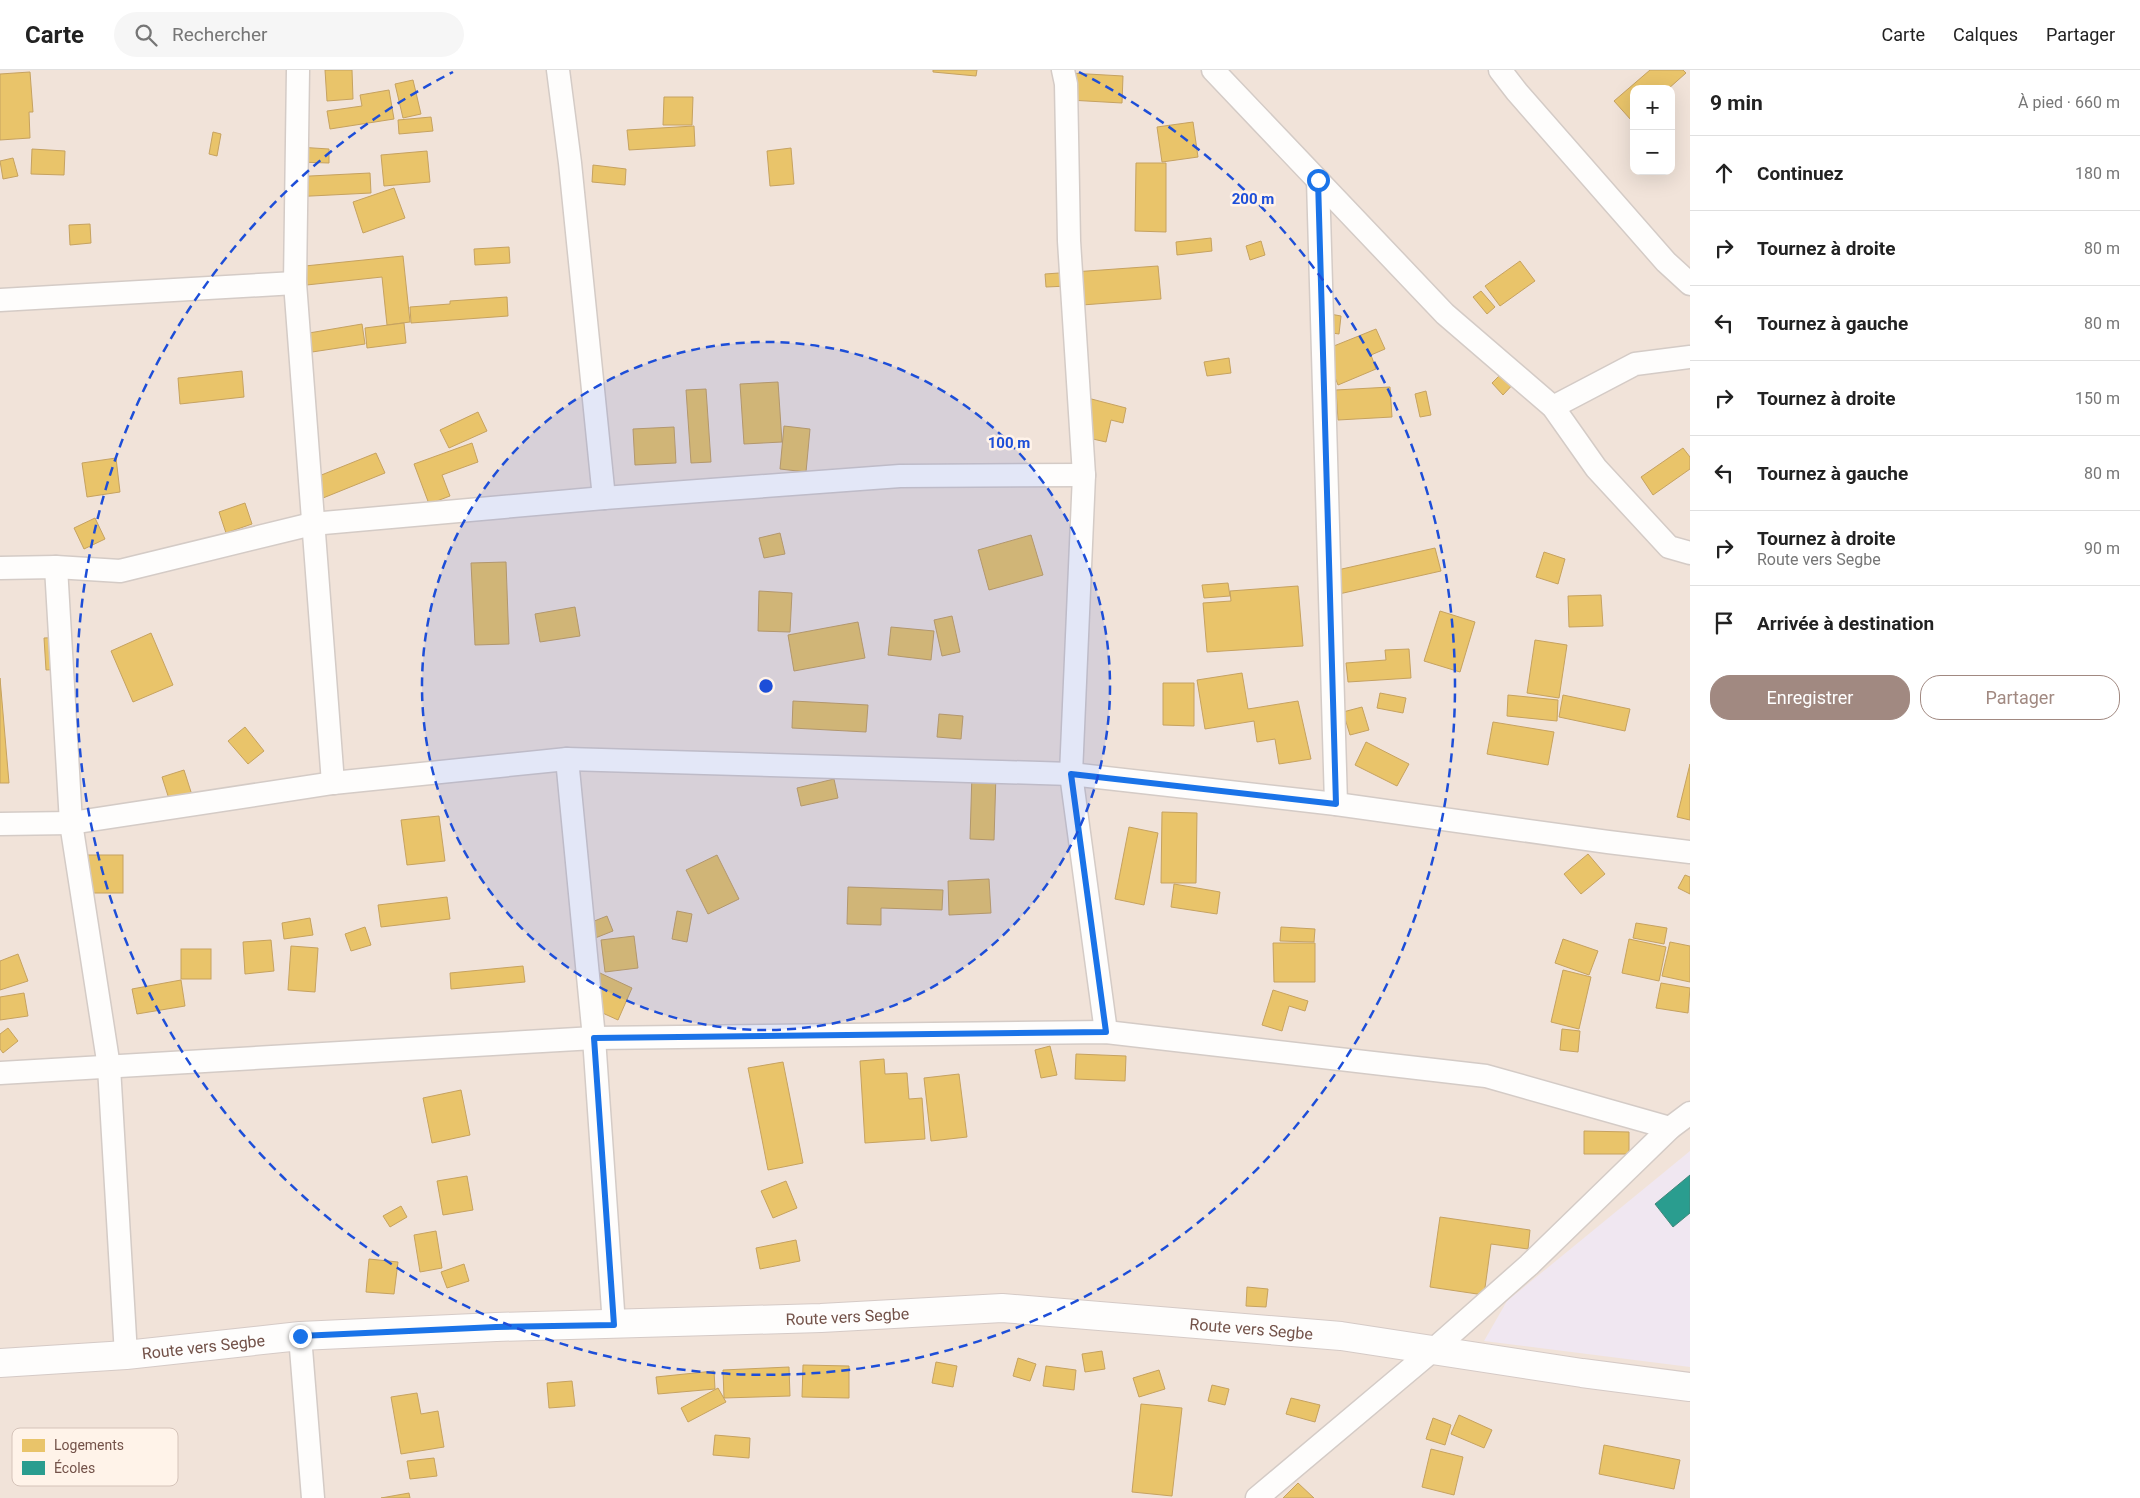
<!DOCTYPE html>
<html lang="fr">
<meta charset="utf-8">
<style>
body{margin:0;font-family:Roboto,sans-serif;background:#f6f6f6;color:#222}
.controls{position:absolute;right:15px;top:15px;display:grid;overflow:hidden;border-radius:10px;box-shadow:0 5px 20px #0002}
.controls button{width:45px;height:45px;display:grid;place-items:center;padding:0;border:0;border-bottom:1px solid #e0e0e0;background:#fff;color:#222;font:25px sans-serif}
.stop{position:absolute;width:15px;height:15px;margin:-11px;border:4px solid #1a73e8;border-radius:50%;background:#fff}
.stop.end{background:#1a73e8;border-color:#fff;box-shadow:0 1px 5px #0008}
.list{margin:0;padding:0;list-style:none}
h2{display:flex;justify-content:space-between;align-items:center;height:65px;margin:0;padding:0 20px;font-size:21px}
h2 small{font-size:16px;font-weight:400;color:#767676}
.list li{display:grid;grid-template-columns:32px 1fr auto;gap:15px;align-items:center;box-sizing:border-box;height:75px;padding:0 20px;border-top:1px solid #e0e0e0}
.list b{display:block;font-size:19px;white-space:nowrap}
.list p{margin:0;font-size:16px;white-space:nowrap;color:#767676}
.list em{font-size:16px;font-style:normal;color:#767676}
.actions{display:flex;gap:10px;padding:15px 20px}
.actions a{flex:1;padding:11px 0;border:1px solid #a18981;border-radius:20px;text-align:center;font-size:18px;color:#a18981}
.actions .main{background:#a18981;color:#fff}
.icon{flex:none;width:28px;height:28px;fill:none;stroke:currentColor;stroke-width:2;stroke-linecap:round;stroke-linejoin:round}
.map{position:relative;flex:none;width:1690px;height:1428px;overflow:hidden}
header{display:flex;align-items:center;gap:30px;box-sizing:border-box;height:70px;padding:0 25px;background:#fff;border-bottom:1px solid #e0e0e0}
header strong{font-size:24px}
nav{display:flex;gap:28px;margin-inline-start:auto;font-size:18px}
.search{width:350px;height:45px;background:#f6f6f6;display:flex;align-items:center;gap:12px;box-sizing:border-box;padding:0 18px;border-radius:28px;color:#767676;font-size:19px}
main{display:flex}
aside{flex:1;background:#fff}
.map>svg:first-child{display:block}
.residential{fill:#f1e3d9;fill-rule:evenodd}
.education{fill:#f0e7f1}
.homes{fill:#e9c46a;stroke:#c6a260}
.schools{fill:#2a9d8f;stroke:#40867a}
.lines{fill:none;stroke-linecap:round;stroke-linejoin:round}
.minor-casing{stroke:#d4cbc6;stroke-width:25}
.secondary-casing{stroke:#d5cac6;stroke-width:30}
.minor{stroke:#fefdfc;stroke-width:22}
.secondary{stroke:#fefdfc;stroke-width:28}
.route{stroke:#1a73e8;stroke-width:6}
.ring{fill:none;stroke:#1d4ed8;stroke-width:2.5;stroke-dasharray:9 6}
.labels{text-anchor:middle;stroke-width:5;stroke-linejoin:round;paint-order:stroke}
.street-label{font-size:16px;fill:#735249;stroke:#fff3e9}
.key{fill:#fff3e9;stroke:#d5c3b9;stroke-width:1}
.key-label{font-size:14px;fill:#735249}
.centre{fill:#1d4ed8;stroke:#fff3e9;stroke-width:2.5}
.ring-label{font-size:15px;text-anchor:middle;font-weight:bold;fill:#1d4ed8;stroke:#fff3e9;stroke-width:5;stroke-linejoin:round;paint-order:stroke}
</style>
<header>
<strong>Carte</strong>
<div class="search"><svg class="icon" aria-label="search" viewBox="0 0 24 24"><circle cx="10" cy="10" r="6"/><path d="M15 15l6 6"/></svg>Rechercher</div>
<nav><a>Carte</a><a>Calques</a><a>Partager</a></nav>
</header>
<main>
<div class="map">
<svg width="1690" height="1428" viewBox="0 0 1690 1428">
<rect width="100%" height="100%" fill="#f6efe9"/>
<path class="residential" d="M 0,0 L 1690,0 L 1690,1428 L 0,1428 ZM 1634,19 L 1671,19 L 1671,101 L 1634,101 Z"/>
<path class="education" d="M 1690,1081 L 1690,1297 L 1484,1271 L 1507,1231 Z"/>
<g class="homes">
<path d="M 325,0 L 352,0 L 353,29 L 327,31 Z"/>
<path d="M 933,0 L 977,0 L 976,6 L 933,2 Z"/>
<path d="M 1650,0 L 1683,0 L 1686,3 L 1668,19 L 1634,19 L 1634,48 L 1631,50 L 1614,31 Z"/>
<path d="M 30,2 L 33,42 L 29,42 L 30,68 L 0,70 L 0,4 Z"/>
<path d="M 1070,3 L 1123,6 L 1122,33 L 1069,30 Z"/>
<path d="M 413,10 L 421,44 L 403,48 L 395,14 Z"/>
<path d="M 389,20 L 394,49 L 330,59 L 327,41 L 362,36 L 360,25 Z"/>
<path d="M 664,27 L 693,27 L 692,55 L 663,55 Z"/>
<path d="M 431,47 L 433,61 L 399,64 L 398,50 Z"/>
<path d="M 1193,52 L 1198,87 L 1162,92 L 1157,57 Z"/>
<path d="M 694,56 L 695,76 L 629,80 L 627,60 Z"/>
<path d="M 213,62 L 221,64 L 217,86 L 209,84 Z"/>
<path d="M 298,77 L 329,79 L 329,93 L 298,92 Z"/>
<path d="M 791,78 L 794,114 L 770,116 L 767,81 Z"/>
<path d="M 32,79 L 65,81 L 64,105 L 31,104 Z"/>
<path d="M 427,81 L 430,112 L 384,116 L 381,85 Z"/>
<path d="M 13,88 L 18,106 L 3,109 L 0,91 Z"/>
<path d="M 1136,93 L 1166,93 L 1166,162 L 1135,161 Z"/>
<path d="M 593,95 L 626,99 L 625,115 L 592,112 Z"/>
<path d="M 370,103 L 371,123 L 291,127 L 290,107 Z"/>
<path d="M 394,118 L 405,148 L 363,163 L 353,132 Z"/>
<path d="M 90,154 L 91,173 L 70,175 L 69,155 Z"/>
<path d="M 1211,168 L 1212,181 L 1177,185 L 1176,172 Z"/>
<path d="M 1261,171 L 1265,185 L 1250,190 L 1246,176 Z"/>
<path d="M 509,177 L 510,193 L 475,195 L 474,179 Z"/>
<path d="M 403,186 L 410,252 L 387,255 L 382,207 L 297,216 L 295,197 Z"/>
<path d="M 1520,191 L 1535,211 L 1500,236 L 1485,216 Z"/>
<path d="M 1158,196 L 1161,229 L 1069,236 L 1068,216 L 1046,217 L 1045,204 Z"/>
<path d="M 1481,221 L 1495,237 L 1487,244 L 1473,227 Z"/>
<path d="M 507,227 L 508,246 L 411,253 L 410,237 L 450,234 L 450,231 Z"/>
<path d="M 1314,241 L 1341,246 L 1339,264 L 1312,260 Z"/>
<path d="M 404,253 L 406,273 L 367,278 L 365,258 Z"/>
<path d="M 362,254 L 365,274 L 312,282 L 309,263 Z"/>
<path d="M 1376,259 L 1385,279 L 1371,285 L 1376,299 L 1338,315 L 1324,280 Z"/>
<path d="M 1229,288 L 1231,303 L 1207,306 L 1204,292 Z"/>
<path d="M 1506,299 L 1517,310 L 1503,325 L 1492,313 Z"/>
<path d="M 242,301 L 244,327 L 180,334 L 178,308 Z"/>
<path d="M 778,312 L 782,372 L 744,374 L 740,314 Z"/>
<path d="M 1390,317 L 1392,347 L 1338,350 L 1336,320 Z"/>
<path d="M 706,319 L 711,392 L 691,393 L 686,320 Z"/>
<path d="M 1426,321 L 1431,345 L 1420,347 L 1415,324 Z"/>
<path d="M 1080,326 L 1126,338 L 1123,353 L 1111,350 L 1106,372 L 1071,364 Z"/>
<path d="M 478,342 L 487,361 L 449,378 L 440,360 Z"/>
<path d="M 784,356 L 810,359 L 806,402 L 780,399 Z"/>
<path d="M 674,357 L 676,393 L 635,395 L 633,359 Z"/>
<path d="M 472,373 L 478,392 L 442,405 L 450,426 L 429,434 L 414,394 Z"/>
<path d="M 1683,378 L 1690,387 L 1690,399 L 1653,425 L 1641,407 Z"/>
<path d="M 376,383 L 385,403 L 323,428 L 314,408 Z"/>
<path d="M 116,388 L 120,422 L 87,427 L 82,393 Z"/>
<path d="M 245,433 L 252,454 L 226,463 L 219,442 Z"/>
<path d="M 95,448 L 105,469 L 84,479 L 74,458 Z"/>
<path d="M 780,463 L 785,484 L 764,488 L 759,468 Z"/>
<path d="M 1031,465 L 1043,505 L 989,520 L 978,480 Z"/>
<path d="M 1435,478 L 1441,501 L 1339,524 L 1333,501 Z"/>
<path d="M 1544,482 L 1565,489 L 1558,514 L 1536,507 Z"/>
<path d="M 506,492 L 509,574 L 475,575 L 471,493 Z"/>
<path d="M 1228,513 L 1230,526 L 1204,528 L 1202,515 Z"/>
<path d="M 1298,516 L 1303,576 L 1207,582 L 1203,533 L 1231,531 L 1230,521 Z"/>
<path d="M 759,521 L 792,523 L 790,562 L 758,561 Z"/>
<path d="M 1601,525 L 1603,556 L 1569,557 L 1568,526 Z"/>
<path d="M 575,537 L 580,566 L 540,572 L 535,544 Z"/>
<path d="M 1440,541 L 1475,552 L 1460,602 L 1424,591 Z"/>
<path d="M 952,546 L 960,582 L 942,586 L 934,550 Z"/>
<path d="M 858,552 L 865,588 L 794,601 L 788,565 Z"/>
<path d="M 891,557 L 934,561 L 931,590 L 888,585 Z"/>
<path d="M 151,563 L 173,615 L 133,632 L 111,581 Z"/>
<path d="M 68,567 L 70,599 L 46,600 L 44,568 Z"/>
<path d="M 1535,570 L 1567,575 L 1559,628 L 1527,623 Z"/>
<path d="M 1409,579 L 1411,608 L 1348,612 L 1346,593 L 1386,590 L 1385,580 Z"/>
<path d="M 1242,603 L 1248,639 L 1298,631 L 1311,689 L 1279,694 L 1275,669 L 1257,672 L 1254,651 L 1205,659 L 1197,610 Z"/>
<path d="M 0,608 L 9,713 L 0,713 Z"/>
<path d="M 1163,613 L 1194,613 L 1194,656 L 1163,655 Z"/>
<path d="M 1380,623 L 1406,628 L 1403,643 L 1377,638 Z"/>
<path d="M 1508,625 L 1558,630 L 1557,651 L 1507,646 Z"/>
<path d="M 1563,625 L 1630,639 L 1625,661 L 1559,647 Z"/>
<path d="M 793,631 L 868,635 L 866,662 L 792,658 Z"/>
<path d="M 1362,637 L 1369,660 L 1350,665 L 1343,642 Z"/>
<path d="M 939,644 L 963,646 L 961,669 L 937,667 Z"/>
<path d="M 1493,652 L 1554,662 L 1548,695 L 1487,684 Z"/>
<path d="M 245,657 L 264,681 L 248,694 L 228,671 Z"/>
<path d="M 1366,672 L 1409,694 L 1397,716 L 1355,695 Z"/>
<path d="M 1690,694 L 1690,750 L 1677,747 Z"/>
<path d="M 184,700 L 192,725 L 170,732 L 162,707 Z"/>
<path d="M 972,703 L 996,704 L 994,770 L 970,769 Z"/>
<path d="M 834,709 L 838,728 L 801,736 L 797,718 Z"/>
<path d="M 1162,742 L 1197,743 L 1196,813 L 1161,813 Z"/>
<path d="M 439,746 L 445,791 L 407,795 L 401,750 Z"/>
<path d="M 1129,757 L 1158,763 L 1144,835 L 1115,829 Z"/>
<path d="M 1588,784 L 1605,804 L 1581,824 L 1564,804 Z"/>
<rect x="72" y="785" width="51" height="38"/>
<path d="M 717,785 L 739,829 L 708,844 L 686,800 Z"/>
<path d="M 1685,805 L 1690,807 L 1690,824 L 1678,818 Z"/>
<path d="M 989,809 L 991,843 L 949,845 L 948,811 Z"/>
<path d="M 1174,814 L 1220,822 L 1217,844 L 1171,837 Z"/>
<path d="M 848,817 L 943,820 L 942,840 L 881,838 L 881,855 L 847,854 Z"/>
<path d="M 447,827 L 450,849 L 381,857 L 378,835 Z"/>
<path d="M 677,841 L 692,844 L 687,872 L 672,869 Z"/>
<path d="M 607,846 L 613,861 L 585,872 L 579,857 Z"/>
<path d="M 310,848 L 313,865 L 284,869 L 282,853 Z"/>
<path d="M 1636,853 L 1667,858 L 1664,874 L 1633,868 Z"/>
<path d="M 365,857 L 371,875 L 351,881 L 345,864 Z"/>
<path d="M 1281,857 L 1315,859 L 1314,872 L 1280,871 Z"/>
<path d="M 634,866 L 638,898 L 605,902 L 601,870 Z"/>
<path d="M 1563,869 L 1598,881 L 1589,905 L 1555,893 Z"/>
<path d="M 1629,869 L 1666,877 L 1659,911 L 1622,903 Z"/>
<path d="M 271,870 L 274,901 L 245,904 L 243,872 Z"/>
<path d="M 1670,872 L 1690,876 L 1690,912 L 1662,906 Z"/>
<path d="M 1273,873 L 1315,873 L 1315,912 L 1274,912 Z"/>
<path d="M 291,876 L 318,878 L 315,922 L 288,920 Z"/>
<rect x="181" y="879" width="30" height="30"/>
<path d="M 18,884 L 28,911 L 0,920 L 0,891 Z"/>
<path d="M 523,896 L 525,912 L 451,919 L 450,903 Z"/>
<path d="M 1563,900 L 1591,907 L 1579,959 L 1551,952 Z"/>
<path d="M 600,903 L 632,918 L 618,950 L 585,935 Z"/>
<path d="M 181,910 L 185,936 L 137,944 L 132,919 Z"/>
<path d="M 1661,913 L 1690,918 L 1688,943 L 1656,938 Z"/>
<path d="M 1273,920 L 1308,931 L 1305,941 L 1289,936 L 1282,961 L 1262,955 Z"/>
<path d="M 24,923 L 28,946 L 0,950 L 0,927 Z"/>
<path d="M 8,958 L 18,971 L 3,983 L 0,979 L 0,964 Z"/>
<path d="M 1562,959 L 1580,961 L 1578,982 L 1560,980 Z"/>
<path d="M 1050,976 L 1057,1005 L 1041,1008 L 1035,980 Z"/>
<path d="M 1076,984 L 1126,986 L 1125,1011 L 1075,1009 Z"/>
<path d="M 884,989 L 885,1004 L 907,1003 L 909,1029 L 922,1028 L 925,1069 L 865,1073 L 860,991 Z"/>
<path d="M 783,992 L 803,1093 L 768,1100 L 748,998 Z"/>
<path d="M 959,1004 L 967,1067 L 931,1071 L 924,1008 Z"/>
<path d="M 461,1020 L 470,1065 L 432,1073 L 423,1028 Z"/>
<path d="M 1584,1061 L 1629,1062 L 1629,1084 L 1584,1084 Z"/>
<path d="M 467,1106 L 473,1140 L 443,1145 L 437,1111 Z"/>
<path d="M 786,1111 L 797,1138 L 773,1148 L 761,1121 Z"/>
<path d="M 401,1136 L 407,1147 L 390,1157 L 383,1146 Z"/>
<path d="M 1440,1147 L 1530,1160 L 1528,1179 L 1491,1174 L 1484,1225 L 1430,1217 Z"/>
<path d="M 436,1161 L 442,1198 L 420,1202 L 414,1165 Z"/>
<path d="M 796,1170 L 800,1191 L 760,1199 L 756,1178 Z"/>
<path d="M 369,1189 L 398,1192 L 394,1224 L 366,1222 Z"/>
<path d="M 464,1194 L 469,1211 L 447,1218 L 441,1202 Z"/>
<path d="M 1247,1217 L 1268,1219 L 1266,1237 L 1246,1236 Z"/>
<path d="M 1102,1281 L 1105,1299 L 1085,1302 L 1082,1284 Z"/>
<path d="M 1018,1288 L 1036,1294 L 1030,1311 L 1013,1306 Z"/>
<path d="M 936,1292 L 957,1296 L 953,1317 L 932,1313 Z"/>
<path d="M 803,1295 L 849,1296 L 849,1328 L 802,1327 Z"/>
<path d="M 1046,1296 L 1076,1300 L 1074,1320 L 1043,1316 Z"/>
<path d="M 789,1297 L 790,1326 L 724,1328 L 723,1300 Z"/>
<path d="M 1159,1300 L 1165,1319 L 1139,1327 L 1133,1308 Z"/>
<path d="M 714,1301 L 715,1319 L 658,1324 L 656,1307 Z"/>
<path d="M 572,1311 L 575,1336 L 549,1338 L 547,1313 Z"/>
<path d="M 1212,1315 L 1229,1319 L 1225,1335 L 1208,1331 Z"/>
<path d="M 718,1318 L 726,1332 L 688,1352 L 681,1338 Z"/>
<path d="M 417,1323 L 421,1344 L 438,1341 L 444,1377 L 401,1384 L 391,1327 Z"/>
<path d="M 1291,1328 L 1320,1335 L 1315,1352 L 1286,1344 Z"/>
<path d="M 1141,1334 L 1182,1338 L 1172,1426 L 1132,1422 Z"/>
<path d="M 1459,1345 L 1492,1360 L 1484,1378 L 1451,1364 Z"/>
<path d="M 1433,1348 L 1451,1355 L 1445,1375 L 1426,1369 Z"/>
<path d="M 715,1365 L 750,1368 L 749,1388 L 713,1385 Z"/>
<path d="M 1604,1375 L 1680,1390 L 1674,1419 L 1599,1404 Z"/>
<path d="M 1431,1379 L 1463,1387 L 1454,1425 L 1422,1417 Z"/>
<path d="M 434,1388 L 437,1406 L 410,1409 L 407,1391 Z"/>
<path d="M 1298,1413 L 1314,1428 L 1283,1428 Z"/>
<path d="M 409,1423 L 410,1428 L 381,1428 Z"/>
</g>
<path class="schools" d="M 1690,1105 L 1690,1143 L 1673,1157 L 1655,1134 Z"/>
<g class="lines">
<g class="minor-casing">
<g id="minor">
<path d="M 298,0 L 295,213 L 333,713"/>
<path d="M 558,0 L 570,93 L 604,428"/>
<path d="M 1063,0 L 1066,14 L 1069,171 L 1084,405 L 1071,704 L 1106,962"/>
<path d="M 1213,0 L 1445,244 L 1553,337 L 1596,398 L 1669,477 L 1690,483"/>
<path d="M 1500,0 L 1517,22 L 1666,192 L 1690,214"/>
<path d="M 1318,110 L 1336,734"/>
<path d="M 0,230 L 295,213"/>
<path d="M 1553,337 L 1635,294 L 1690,287"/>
<path d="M 56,497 L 71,753 L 109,997 L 126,1285"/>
<path d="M 0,498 L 56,497 L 120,501 L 312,454 L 604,428 L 900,406 L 1084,405"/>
<path d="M 567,689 L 594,968 L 614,1255"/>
<path d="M 0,754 L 71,753 L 333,713 L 567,689 L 1071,704 L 1336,734 L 1608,772 L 1690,782"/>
<path d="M 0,1003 L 594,968 L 1106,962 L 1486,1006 L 1670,1058"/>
<path d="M 300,1266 L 313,1428"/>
<path d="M 1257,1428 L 1433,1280 L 1529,1195 L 1670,1058 L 1690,1043"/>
</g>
</g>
<g class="secondary-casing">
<g id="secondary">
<path id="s1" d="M 0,1293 L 126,1285 L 300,1266 L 496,1257 L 821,1248 L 1002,1238 L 1341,1266 L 1582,1303 L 1690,1317"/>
</g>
</g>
<use href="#minor" class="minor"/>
<use href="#secondary" class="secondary"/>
</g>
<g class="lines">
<path class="route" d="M 300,1266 L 496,1257 L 614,1255 L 594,968 L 1106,962 L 1071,704 L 1336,734 L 1318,110"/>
</g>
<circle cx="766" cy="616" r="344" fill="#1d4ed8" fill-opacity=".12"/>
<g class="ring">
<circle cx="766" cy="616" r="344"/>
<path d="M1079 2A689 689 0 1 1 453 2"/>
</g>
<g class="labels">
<g class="street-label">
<text dy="6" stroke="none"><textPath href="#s1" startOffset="849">Route vers Segbe</textPath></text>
<text dy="6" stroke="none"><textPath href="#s1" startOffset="1254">Route vers Segbe</textPath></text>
<text dy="6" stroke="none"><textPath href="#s1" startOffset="204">Route vers Segbe</textPath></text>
</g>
</g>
<rect x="12" y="1358" width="166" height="58" rx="8" class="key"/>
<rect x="22" y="1369" width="23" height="13" fill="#e9c46a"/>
<rect x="22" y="1391" width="23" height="14" fill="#2a9d8f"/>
<g class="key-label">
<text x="54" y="1380">Logements</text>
<text x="54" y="1403">Écoles</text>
</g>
<circle cx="766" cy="616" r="8" class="centre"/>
<g class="ring-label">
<text x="1253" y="134">200 m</text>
<text x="1009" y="378">100 m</text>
</g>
</svg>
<div class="controls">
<button>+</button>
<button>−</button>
</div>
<div class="stop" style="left:1318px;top:110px"></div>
<div class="stop end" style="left:300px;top:1266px"></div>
</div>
<aside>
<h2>9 min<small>À pied · 660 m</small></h2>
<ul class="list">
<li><svg class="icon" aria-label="ahead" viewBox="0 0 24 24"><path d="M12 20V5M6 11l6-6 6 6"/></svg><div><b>Continuez</b></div><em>180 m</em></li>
<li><svg class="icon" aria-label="right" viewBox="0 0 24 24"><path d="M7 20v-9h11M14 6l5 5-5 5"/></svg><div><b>Tournez à droite</b></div><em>80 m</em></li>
<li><svg class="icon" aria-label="left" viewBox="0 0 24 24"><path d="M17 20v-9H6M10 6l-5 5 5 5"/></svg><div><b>Tournez à gauche</b></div><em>80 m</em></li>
<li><svg class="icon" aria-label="right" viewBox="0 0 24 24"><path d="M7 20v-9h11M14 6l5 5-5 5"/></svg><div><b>Tournez à droite</b></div><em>150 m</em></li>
<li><svg class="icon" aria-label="left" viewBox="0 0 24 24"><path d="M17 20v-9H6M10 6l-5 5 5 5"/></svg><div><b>Tournez à gauche</b></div><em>80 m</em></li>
<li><svg class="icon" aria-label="right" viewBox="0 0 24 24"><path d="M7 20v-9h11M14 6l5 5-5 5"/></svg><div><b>Tournez à droite</b><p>Route vers Segbe</p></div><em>90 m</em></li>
<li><svg class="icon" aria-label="arrive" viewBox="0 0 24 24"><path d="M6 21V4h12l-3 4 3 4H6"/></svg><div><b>Arrivée à destination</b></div></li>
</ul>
<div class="actions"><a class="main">Enregistrer</a><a>Partager</a></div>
</aside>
</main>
